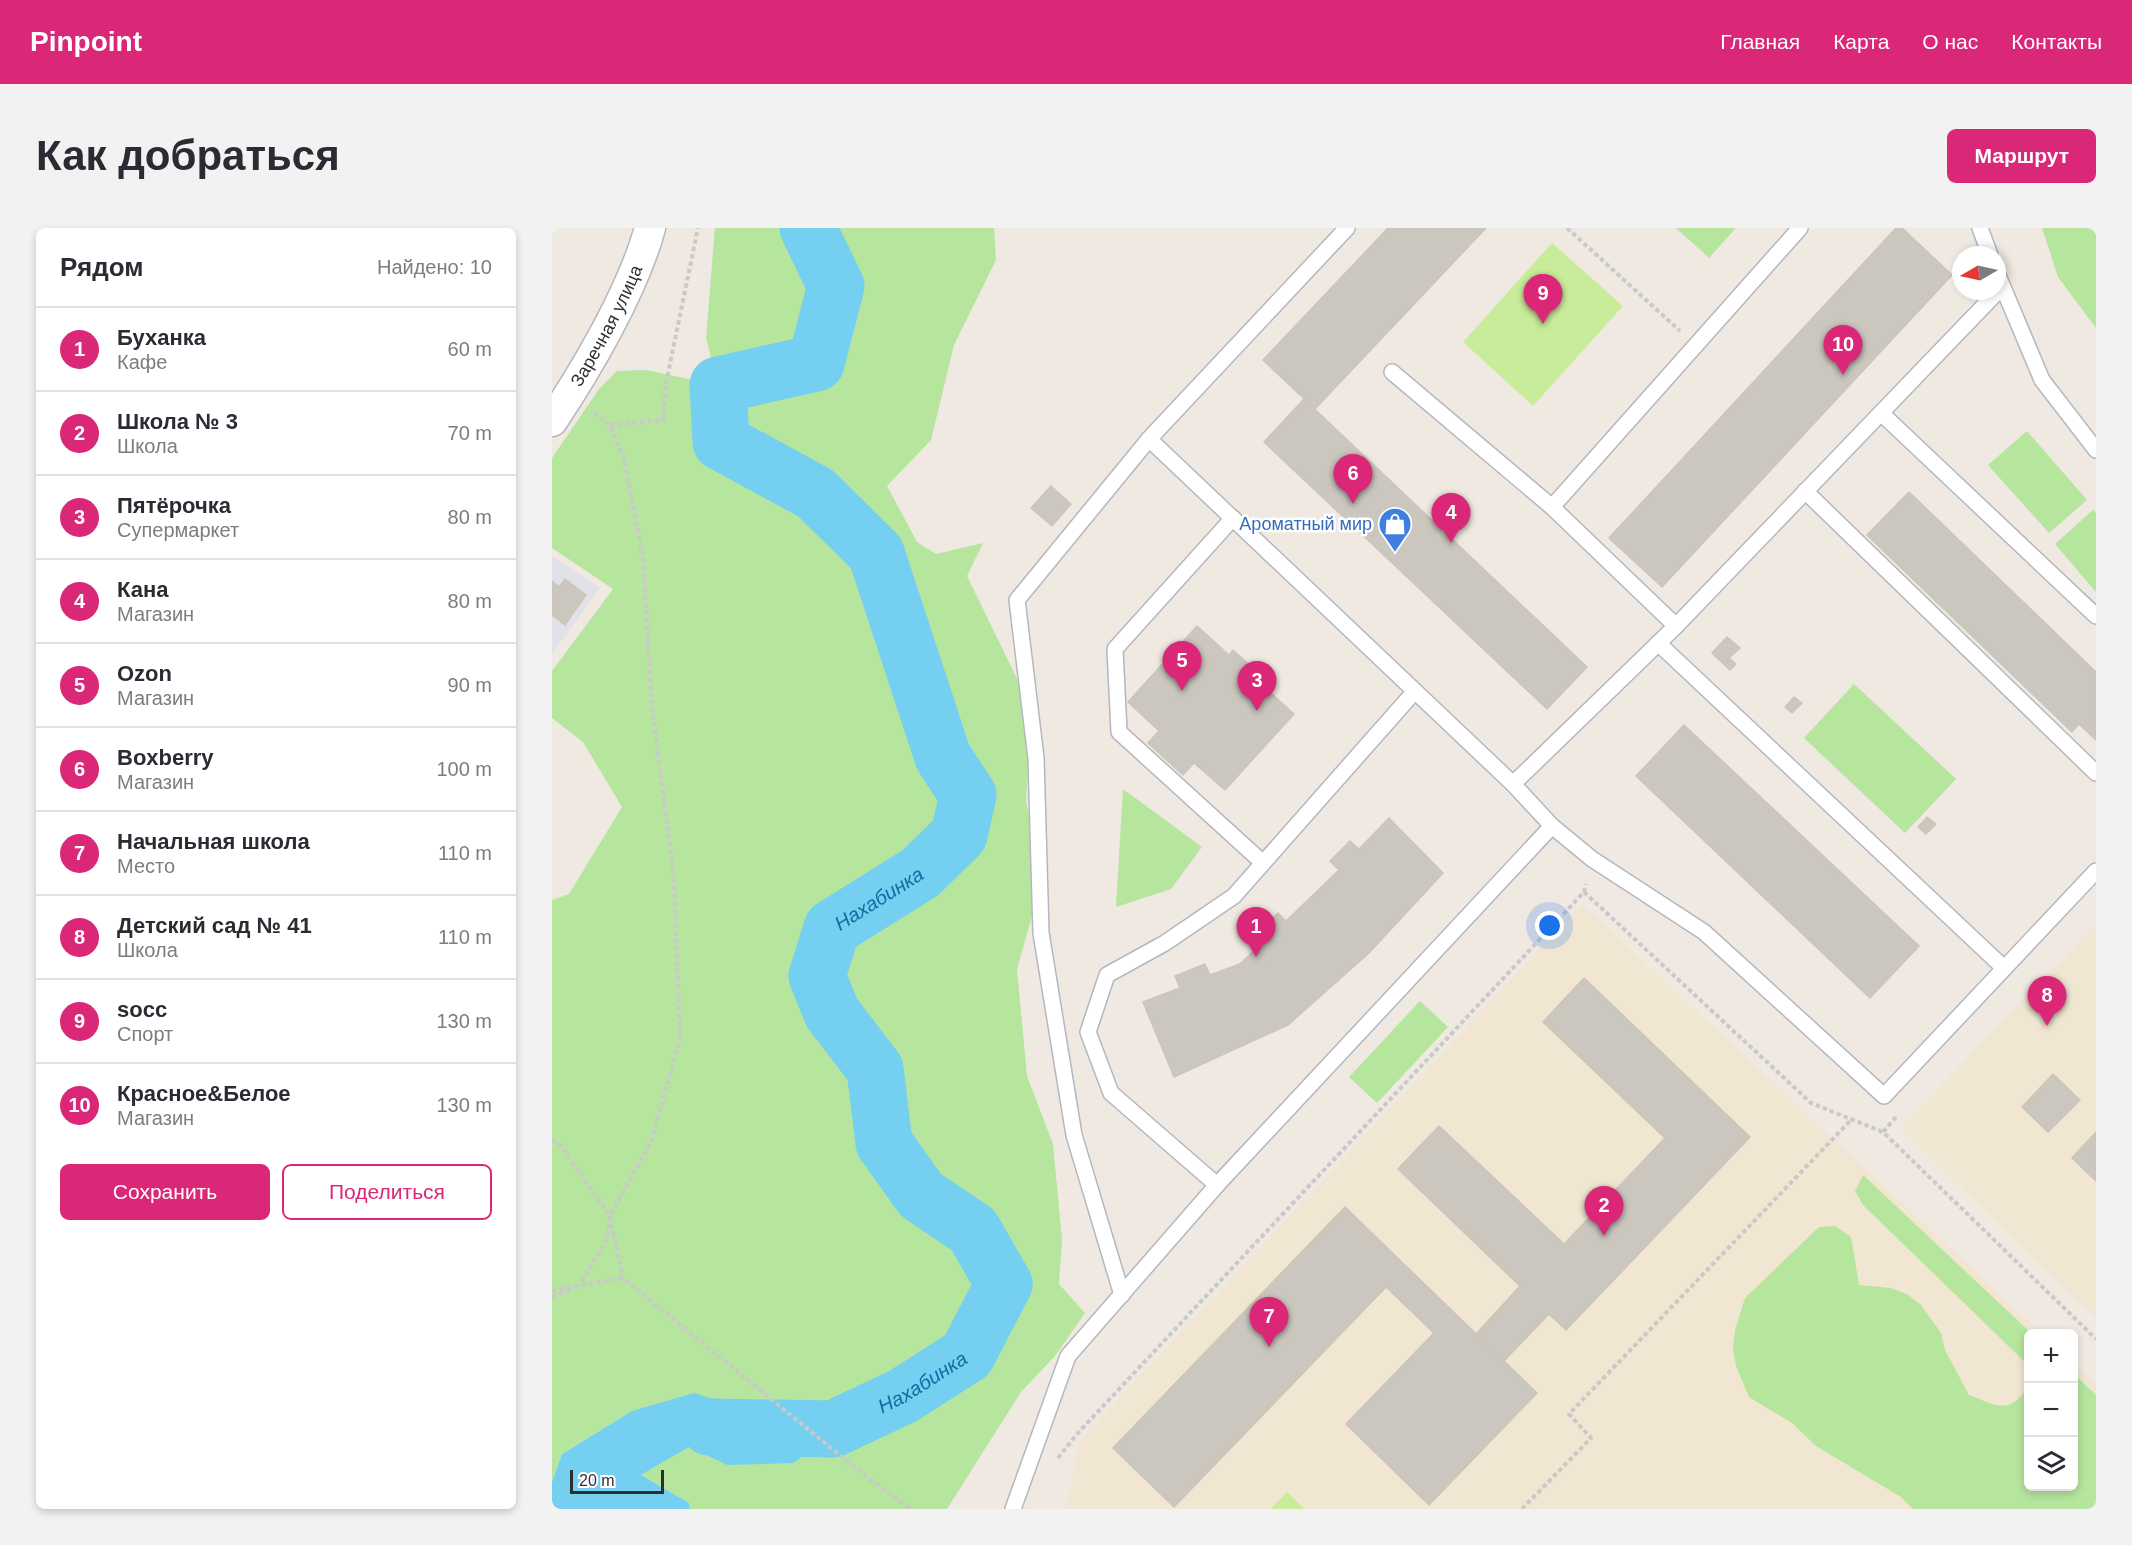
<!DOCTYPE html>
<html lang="ru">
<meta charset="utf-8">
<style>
body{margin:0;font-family:Helvetica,sans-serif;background:#f2f2f3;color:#2b2b33}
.controls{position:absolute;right:18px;bottom:18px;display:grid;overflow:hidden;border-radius:9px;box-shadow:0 3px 9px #0003}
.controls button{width:54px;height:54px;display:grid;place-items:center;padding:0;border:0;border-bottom:2px solid #e1e1e2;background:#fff;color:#2b2b33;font:30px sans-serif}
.compass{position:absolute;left:1400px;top:18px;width:54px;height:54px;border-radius:50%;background:#fff;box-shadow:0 3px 9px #0003;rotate:261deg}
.scale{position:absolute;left:18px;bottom:15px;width:94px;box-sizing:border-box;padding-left:6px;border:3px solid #2e2e2e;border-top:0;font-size:16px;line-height:21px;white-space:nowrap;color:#2e2e2e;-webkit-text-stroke:4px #fff;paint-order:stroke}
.you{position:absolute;left:998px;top:698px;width:21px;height:21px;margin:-15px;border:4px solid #fff;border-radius:50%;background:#1a73e8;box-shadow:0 0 0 9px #1a73e833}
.badge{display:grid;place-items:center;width:39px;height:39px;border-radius:50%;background:#db2777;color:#fff;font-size:20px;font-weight:700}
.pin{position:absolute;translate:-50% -50px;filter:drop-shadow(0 2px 3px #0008)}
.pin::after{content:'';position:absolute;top:32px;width:21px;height:18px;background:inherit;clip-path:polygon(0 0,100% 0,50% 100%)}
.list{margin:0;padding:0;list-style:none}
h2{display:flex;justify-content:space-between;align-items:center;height:78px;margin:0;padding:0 24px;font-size:26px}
h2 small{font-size:20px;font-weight:400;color:#7c7c81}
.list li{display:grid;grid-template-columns:39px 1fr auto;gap:18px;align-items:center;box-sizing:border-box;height:84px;padding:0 24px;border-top:2px solid #e1e1e2}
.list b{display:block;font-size:22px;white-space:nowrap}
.list p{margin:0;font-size:20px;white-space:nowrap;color:#7c7c81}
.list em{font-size:20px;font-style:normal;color:#7c7c81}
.actions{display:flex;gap:12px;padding:18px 24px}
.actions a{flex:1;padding:14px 0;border:2px solid #db2777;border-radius:9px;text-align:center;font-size:21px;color:#db2777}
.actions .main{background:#db2777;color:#fff}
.icon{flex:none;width:33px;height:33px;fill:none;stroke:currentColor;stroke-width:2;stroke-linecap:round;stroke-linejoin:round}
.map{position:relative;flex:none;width:1544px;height:1281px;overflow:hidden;border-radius:9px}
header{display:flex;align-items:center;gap:36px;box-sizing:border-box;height:84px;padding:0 30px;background:#db2777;color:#fff}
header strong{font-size:28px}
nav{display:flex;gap:33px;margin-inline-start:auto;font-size:21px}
.intro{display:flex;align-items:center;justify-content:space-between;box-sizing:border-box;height:144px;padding:0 36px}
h1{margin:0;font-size:42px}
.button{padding:15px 27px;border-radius:9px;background:#db2777;color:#fff;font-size:21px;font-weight:700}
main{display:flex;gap:36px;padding:0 36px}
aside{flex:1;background:#fff;border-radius:9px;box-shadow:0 3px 9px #0003}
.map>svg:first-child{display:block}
.industrial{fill:#e3e1e8}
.education{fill:#f0e6d1}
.green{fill:#b6e59e}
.pitch{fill:#c9ec9a}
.water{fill:#75cff0}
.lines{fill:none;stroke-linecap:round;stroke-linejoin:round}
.river{stroke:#75cff0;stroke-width:57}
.building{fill:#cbc7bf;stroke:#cbc5ba;stroke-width:1.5}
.service-casing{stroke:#b4b7c1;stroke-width:18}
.minor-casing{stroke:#b4b7c1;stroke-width:33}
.path{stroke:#c9c9c9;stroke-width:4;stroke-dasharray:4.5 3;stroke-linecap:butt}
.service{stroke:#fff;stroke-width:15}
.minor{stroke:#fff;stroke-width:30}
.labels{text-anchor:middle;stroke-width:5;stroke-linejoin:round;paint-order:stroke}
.street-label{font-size:18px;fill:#2e2e2e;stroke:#fff}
.shop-label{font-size:18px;fill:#366cbe;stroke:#fff;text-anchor:end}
.water-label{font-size:20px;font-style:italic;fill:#0d6fa3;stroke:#fff}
</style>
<header>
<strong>Pinpoint</strong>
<nav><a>Главная</a><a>Карта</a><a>О нас</a><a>Контакты</a></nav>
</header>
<div class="intro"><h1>Как добраться</h1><a class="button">Маршрут</a></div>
<main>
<aside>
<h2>Рядом<small>Найдено: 10</small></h2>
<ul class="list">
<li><span class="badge">1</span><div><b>Буханка</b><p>Кафе</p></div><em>60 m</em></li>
<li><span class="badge">2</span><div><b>Школа № 3</b><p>Школа</p></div><em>70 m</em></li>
<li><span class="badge">3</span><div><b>Пятёрочка</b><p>Супермаркет</p></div><em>80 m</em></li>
<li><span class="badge">4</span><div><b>Кана</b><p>Магазин</p></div><em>80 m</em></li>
<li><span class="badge">5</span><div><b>Ozon</b><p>Магазин</p></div><em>90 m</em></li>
<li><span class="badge">6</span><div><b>Boxberry</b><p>Магазин</p></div><em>100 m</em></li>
<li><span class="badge">7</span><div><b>Начальная школа</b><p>Место</p></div><em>110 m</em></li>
<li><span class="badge">8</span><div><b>Детский сад № 41</b><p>Школа</p></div><em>110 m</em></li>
<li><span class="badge">9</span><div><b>socc</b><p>Спорт</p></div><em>130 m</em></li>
<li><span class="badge">10</span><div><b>Красное&amp;Белое</b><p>Магазин</p></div><em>130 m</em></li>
</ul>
<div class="actions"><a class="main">Сохранить</a><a>Поделиться</a></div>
</aside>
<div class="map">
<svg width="1544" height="1281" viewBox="0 0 1544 1281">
<rect width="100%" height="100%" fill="#efe9e1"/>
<path class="industrial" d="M 0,328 L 48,360 L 0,426 Z"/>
<g class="education">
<path d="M 1030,676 L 1489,1105 L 1476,1106 L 1476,1258 L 1522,1258 L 1522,1136 L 1544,1157 L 1544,1281 L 514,1281 L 529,1211 Z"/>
<path d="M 1544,697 L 1544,1090 L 1348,900 Z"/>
</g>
<g class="green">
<path d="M 163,0 L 442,0 L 444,32 L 402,117 L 379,212 L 335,258 L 365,314 L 384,326 L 431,315 L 415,348 L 471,463 L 477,525 L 474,574 L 485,619 L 486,667 L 465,741 L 475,848 L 501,916 L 510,1012 L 507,1056 L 533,1085 L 503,1128 L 469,1164 L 395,1281 L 138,1281 L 137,1275 L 89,1247 L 137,1219 L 175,1237 L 80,1183 L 10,1226 L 0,1254 L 0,672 L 17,666 L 70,579 L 31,514 L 0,490 L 0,443 L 61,361 L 0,320 L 0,230 L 47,161 L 65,143 L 94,142 L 166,157 L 154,110 Z"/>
<path d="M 1124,0 L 1184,0 L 1157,30 Z"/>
<path d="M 1490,0 L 1544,0 L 1544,100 L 1506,49 Z"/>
<path d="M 1475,203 L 1535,272 L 1497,305 L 1436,237 Z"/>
<path d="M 1541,282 L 1544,285 L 1544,364 L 1503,316 Z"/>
<path d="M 1302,456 L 1404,551 L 1353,605 L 1252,510 Z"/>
<path d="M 571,561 L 650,619 L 619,661 L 564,679 Z"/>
<path d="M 868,773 L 896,799 L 825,875 L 797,849 Z"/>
<path d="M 1311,947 L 1479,1105 L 1476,1106 L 1476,1137 L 1311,977 L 1303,963 Z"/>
<path d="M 1283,998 L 1299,1009 L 1307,1057 L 1339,1060 L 1355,1066 L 1369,1077 L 1389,1105 L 1393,1122 L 1417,1167 C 1444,1177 1457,1188 1476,1159 L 1476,1258 L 1522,1258 L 1522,1146 L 1544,1167 L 1544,1281 L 1361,1281 L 1349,1269 L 1264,1218 L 1240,1195 L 1197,1169 L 1184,1138 L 1181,1120 L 1183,1102 L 1193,1070 L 1267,999 Z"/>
</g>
<g class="pitch">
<path d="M 1000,15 L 1071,78 L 981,178 L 911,114 Z"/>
<path d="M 735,1264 L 752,1281 L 719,1281 Z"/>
</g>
<path class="water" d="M 142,1165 L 217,1189 L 261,1221 L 241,1235 L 175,1237 L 137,1219 L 89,1247 L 137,1275 L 138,1281 L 0,1281 L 0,1254 L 10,1226 L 80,1183 Z"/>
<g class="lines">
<path class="river" id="s1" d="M 157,1199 L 281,1201 L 351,1168 L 415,1127 L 452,1056 L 421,1002 L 369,967 L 332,915 L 323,841 L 280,785 L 265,748 L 280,700 L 368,645 L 407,607 L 416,567 L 391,529 L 324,325 L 263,265 L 169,214 L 166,157 L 264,135 L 284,58 L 256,0"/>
</g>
<g class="building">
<path d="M 836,0 L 934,0 L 763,181 L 711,132 Z"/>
<path d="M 1344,0 L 1350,0 L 1400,47 L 1110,359 L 1057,310 Z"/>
<path d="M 752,171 L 1035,439 L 995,481 L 712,214 Z"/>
<path d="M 499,258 L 519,276 L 500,298 L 479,280 Z"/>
<path d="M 1357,264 L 1544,444 L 1544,512 L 1527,496 L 1520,504 L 1315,307 Z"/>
<path d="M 13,351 L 34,367 L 13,397 L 0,387 L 0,353 L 7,359 Z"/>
<path d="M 645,398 L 677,427 L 681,422 L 716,453 L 711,458 L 742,486 L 673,562 L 642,535 L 631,547 L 596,515 L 607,503 L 576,474 Z"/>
<path d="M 1175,409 L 1188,420 L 1177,430 L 1184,436 L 1178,442 L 1160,425 Z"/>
<path d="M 1242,469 L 1250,475 L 1240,485 L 1233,479 Z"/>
<path d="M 1132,497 L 1367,718 L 1318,770 L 1084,548 Z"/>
<path d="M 1375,589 L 1384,596 L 1374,606 L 1366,599 Z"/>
<path d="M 837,590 L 891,645 L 817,725 L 736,797 L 622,849 L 591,774 L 628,760 L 623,748 L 653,736 L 658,747 L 688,736 L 710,715 L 702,707 L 726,685 L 734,693 L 787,642 L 778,633 L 798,613 L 807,621 Z"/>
<path d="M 1032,750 L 1198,909 L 1014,1102 L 997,1086 L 952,1133 L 924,1106 L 968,1058 L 846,941 L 887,898 L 1012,1016 L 1113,910 L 991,794 Z"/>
<path d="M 1501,846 L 1528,872 L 1496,904 L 1470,879 Z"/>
<path d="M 1544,904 L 1544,953 L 1520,930 Z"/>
<path d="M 793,979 L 985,1165 L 877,1277 L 794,1196 L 882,1105 L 834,1059 L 622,1279 L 561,1220 Z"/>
</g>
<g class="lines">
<g class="service-casing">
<g id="service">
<path d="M 795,0 L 597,211 L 961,556"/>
<path d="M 1248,0 L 1000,279 L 1124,398 L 1450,59"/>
<path d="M 1428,0 L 1438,27"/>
<path d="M 1445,45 L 1490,152 L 1544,222"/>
<path d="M 840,144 L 1000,279"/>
<path d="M 1329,185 L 1544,388"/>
<path d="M 1253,263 L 1544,545"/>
<path d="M 681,290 L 563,421 L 567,504 L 711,635"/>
<path d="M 1124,398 L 961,556 L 1000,598 L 1040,631 L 1152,704 L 1332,868 L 1544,643"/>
<path d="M 1106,415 L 1452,740"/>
<path d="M 665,957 L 1000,598"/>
<path d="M 570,1067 L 522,907 L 489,705 L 484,530 L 465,372 L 597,211"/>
<path d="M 461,1281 L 516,1128 L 665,957 L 559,865 L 536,804 L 555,747 L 613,715 L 682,668 L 863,463"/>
</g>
</g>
<g class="minor-casing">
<g id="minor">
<path id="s2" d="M 0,193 C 36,139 81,62 98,0"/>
</g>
</g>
<g class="path">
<path d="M 1015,0 L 1128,103"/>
<path d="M 42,185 L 58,197 L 72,231 L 91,330 L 100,479 L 122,650 L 128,812 L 99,914 L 58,988 L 71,1050"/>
<path d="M 58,197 L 111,192 L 114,155 L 146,0"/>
<path d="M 1032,664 L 1259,875 L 1331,904"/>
<path d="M 1344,889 L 1331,904 L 1544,1111"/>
<path d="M 0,912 L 7,915 L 58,988 L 54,1014 L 28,1057"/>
<path d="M 0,1063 L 71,1050 L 312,1247 L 359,1281"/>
<path d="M 0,1069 L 21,1060"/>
<path d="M 506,1230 L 525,1206 L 1032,664 L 1034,656"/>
<path d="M 970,1281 L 1039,1210 L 1017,1186 L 1300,891"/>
</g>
<use href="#service" class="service"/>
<use href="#minor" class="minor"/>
</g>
<defs>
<g id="shop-pin" transform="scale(1.725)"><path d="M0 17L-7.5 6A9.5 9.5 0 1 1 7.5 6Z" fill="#3f7fe0" stroke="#fff"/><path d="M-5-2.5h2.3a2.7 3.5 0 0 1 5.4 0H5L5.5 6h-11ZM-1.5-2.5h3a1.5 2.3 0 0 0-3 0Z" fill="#fff"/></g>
</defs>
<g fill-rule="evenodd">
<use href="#shop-pin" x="843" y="296"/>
</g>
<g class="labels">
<g class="street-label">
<text dy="6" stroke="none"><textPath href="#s2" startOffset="110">Заречная улица</textPath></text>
</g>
<g class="shop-label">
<text x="820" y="302">Ароматный мир</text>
</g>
<g class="water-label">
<text dy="7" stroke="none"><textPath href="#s1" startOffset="837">Нахабинка</textPath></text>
<text dy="7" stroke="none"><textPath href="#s1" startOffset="225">Нахабинка</textPath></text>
</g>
</g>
</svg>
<div class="controls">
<button>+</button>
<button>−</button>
<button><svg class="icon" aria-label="layers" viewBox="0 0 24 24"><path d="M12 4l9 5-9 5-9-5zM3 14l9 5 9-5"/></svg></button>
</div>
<svg class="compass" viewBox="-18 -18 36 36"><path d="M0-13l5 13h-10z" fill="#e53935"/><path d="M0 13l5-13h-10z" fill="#7c7c81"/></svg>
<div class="scale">20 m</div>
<div class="you"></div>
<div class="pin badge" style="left:704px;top:729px">1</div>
<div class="pin badge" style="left:1052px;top:1008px">2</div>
<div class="pin badge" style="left:705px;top:483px">3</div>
<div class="pin badge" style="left:899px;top:315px">4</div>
<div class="pin badge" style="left:630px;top:463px">5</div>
<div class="pin badge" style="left:801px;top:276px">6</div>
<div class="pin badge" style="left:717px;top:1119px">7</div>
<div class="pin badge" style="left:1495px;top:798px">8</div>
<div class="pin badge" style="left:991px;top:96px">9</div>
<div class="pin badge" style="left:1291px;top:147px">10</div>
</div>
</main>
